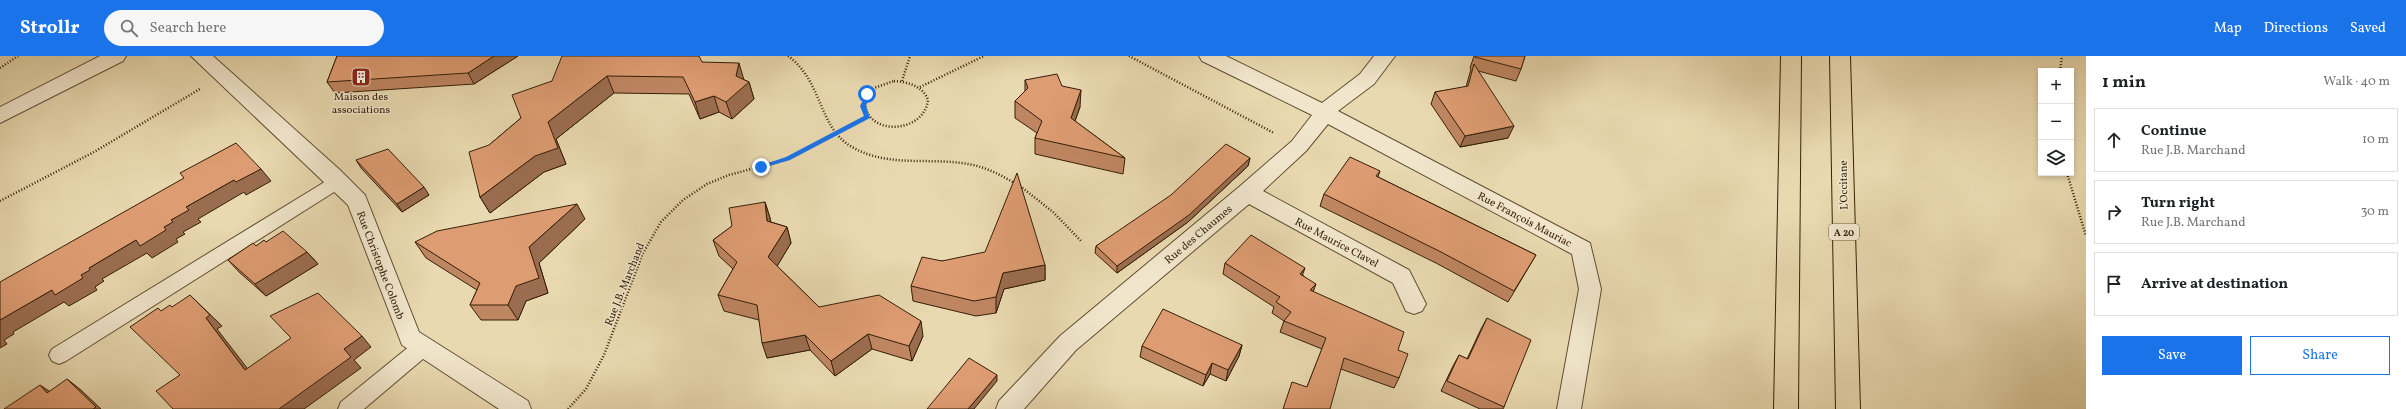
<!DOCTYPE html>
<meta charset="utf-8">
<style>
body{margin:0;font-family:Vollkorn,serif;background:#f6f6f6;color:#202124}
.controls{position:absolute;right:12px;top:12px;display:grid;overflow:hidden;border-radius:0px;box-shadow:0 2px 6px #0003}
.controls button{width:36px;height:36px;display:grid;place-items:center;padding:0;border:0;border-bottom:1px solid #e0e0e0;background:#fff;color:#202124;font:20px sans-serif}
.stop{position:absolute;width:12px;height:12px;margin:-9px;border:3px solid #1a73e8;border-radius:50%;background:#fff}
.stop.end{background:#1a73e8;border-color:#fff;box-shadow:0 1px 4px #0008}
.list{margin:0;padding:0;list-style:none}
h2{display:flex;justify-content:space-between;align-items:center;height:52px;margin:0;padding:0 16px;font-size:17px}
h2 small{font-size:13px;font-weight:400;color:#757577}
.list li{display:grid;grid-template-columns:26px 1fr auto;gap:12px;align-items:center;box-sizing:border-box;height:64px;margin:0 8px 8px;padding:0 8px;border:1px solid #e0e0e0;border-radius:0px}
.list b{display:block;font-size:15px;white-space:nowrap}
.list p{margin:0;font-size:13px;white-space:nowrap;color:#757577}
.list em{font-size:13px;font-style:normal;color:#757577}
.actions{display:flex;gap:8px;padding:12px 16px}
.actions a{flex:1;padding:9px 0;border:1px solid #1a73e8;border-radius:0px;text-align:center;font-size:14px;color:#1a73e8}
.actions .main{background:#1a73e8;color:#fff}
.icon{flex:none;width:22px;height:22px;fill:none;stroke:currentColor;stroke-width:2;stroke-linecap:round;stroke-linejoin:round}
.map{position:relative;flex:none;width:2086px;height:353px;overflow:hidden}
header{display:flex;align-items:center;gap:24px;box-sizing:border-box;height:56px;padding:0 20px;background:#1a73e8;color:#fff}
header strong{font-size:19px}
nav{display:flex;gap:22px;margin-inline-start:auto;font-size:14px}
.search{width:280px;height:36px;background:#f6f6f6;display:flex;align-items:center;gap:10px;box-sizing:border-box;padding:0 14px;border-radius:22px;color:#757577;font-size:15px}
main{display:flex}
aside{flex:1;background:#fff}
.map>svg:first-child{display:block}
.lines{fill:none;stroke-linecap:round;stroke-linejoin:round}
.service-casing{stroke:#614e32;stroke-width:2}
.minor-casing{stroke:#614e32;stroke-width:2}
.motorway-casing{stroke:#341f08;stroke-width:2}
.path{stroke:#341f08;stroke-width:2.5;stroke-dasharray:1 2;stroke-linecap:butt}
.service{fill:#f1e6cc;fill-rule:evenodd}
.minor{fill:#f1e6cc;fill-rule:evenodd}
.motorway{fill:#e9d9b0;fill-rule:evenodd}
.wall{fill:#bf8662;stroke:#341f08}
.shaded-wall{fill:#9b6d50;stroke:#341f08}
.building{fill:#de9c72;stroke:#341f08}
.route{fill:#1a73e8}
.labels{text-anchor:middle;stroke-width:3;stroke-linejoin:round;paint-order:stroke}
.shield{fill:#f1e6cc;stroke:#6d5b43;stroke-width:1}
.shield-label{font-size:10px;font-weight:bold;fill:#341f08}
.poi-label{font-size:11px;fill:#341f08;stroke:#f1e6cc}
.street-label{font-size:11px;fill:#341f08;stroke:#f1e6cc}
</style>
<header>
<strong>Strollr</strong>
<div class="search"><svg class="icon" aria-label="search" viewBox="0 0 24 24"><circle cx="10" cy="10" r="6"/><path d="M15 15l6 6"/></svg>Search here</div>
<nav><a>Map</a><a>Directions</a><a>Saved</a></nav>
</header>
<main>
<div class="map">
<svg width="2086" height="353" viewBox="0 0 2086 353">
<rect width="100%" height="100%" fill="#e9d9b0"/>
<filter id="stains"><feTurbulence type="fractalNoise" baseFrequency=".005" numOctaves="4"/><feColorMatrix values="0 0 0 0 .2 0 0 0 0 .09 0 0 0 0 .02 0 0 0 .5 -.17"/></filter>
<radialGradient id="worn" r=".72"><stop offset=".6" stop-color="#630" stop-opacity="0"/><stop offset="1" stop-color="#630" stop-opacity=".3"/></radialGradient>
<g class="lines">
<g class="service-casing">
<g id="service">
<path d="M 336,119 L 342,121 L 345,126 L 342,131 L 66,305 L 59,308 L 52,305 L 49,299 L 52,293 Z"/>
<path d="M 423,282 L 430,285 L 433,291 L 430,297 L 364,353 L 338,353 L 341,346 L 416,285 Z"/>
</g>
</g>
<g class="minor-casing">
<g id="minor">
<path d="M 100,0 L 126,0 L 123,5 L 0,67 L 0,51 Z"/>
<path d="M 191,0 L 213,0 L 340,114 L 365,139 L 419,276 L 528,345 L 531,353 L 499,353 L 402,289 L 348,149 Z"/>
<path d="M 1199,0 L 1226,0 L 1322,47 L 1360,18 L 1374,0 L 1395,0 L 1374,28 L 1338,55 L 1590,187 L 1601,233 L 1581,353 L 1557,353 L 1579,233 L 1572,198 L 1328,68 L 1306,95 L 1263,135 L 1409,214 L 1426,248 L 1422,255 L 1414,258 L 1406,255 L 1393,227 L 1249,148 L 1076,294 L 1024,353 L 996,353 L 999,345 L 1060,280 L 1239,131 L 1292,85 L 1312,59 L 1202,5 Z"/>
</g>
</g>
<g class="motorway-casing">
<g id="motorway">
<path d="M 1781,0 L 1801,0 L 1798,353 L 1774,353 Z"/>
<path d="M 1830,0 L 1850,0 L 1860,353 L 1836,353 Z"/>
</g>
</g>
<g class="path">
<path d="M 788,0 C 823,25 818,72 852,91 C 888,112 929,101 968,108 C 986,111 1001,119 1016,128"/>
<path d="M 1129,0 L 1274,77"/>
<path d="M 0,12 L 18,0"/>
<path d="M 2060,15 L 2062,0"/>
<path d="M 894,25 C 908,26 923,30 928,44 C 924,79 862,81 865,42 L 874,32 Z"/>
<path d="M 902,25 L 910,0"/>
<path d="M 920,31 L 984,0"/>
<path d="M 2067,117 L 2086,180"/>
<path d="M 1020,130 L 1053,156 L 1082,186"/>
<path d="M 0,145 L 94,96 L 200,33"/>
<path d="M 568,353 L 586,333 L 604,299 L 643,197 L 661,166 L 683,144 L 707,128 L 729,119 L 788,103 L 867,61"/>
</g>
<use href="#service" class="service"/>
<use href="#minor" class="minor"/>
<use href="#motorway" class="motorway"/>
</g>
<g class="wall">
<path d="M 337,0 L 518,0 L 474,28 L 335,37 L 327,26 Z"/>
<path d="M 1474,0 L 1525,0 L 1521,13 L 1516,25 L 1478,15 L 1508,82 L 1460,91 L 1431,48 L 1435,36 L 1466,31 L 1469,20 L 1471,13 L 1470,12 Z"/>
<path d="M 702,6 L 749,26 L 754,43 L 732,63 L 719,56 L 700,63 L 689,38 L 614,37 L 556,83 L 566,108 L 544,116 L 490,157 L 480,141 L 489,89 L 521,62 L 552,25 Z"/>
<path d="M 1025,24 L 1062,30 L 1080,51 L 1075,65 L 1125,102 L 1123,118 L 1035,98 L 1035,82 L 1037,77 L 1015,62 L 1015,45 L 1025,35 Z"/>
<path d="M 1250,102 L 1248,110 L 1188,166 L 1117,217 L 1095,197 L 1096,190 Z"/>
<path d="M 356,104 L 429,139 L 402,156 L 361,112 Z"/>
<path d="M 1380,115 L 1378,121 L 1536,199 L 1508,246 L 1436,207 L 1320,150 L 1324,138 Z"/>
<path d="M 765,146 L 770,162 L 771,166 L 787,171 L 791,187 L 777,210 L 819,251 L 923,280 L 912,305 L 872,293 L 835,320 L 810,294 L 767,302 L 759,264 L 724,255 L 718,239 L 733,213 L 719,200 L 713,184 Z"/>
<path d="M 585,163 L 539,207 L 548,237 L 526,245 L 518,264 L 481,264 L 470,249 L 477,234 L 426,202 L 415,186 Z"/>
<path d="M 266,186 L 307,196 L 318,208 L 266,240 L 239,216 L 228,204 L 256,190 Z"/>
<path d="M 942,205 L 1045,209 L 1045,224 L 1004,233 L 996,257 L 976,260 L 913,245 L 911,230 Z"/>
<path d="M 1225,207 L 1303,219 L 1313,236 L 1398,294 L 1399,322 L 1394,332 L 1341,313 L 1307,331 L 1322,293 L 1280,276 L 1284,265 L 1272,257 L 1274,251 L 1223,218 Z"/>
<path d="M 1487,262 L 1504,351 L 1503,353 L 1480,353 L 1441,335 L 1453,310 L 1459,299 L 1467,303 L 1481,273 Z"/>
<path d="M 1242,289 L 1239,300 L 1226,325 L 1210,318 L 1203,330 L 1140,301 L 1142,290 Z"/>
</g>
<g class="shaded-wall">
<path d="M 494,0 L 518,0 L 474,28 L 468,17 Z"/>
<path d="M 739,7 L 744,24 L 749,26 L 754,43 L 732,63 L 726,46 L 736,20 Z"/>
<path d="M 607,20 L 614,37 L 556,83 L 566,108 L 544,116 L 490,157 L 480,141 L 535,100 L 548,66 Z"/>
<path d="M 1081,34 L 1080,51 L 1070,78 L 1071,62 Z"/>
<path d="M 714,40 L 719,56 L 700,63 L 695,46 Z"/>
<path d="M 1514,70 L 1508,82 L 1460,91 L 1465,80 Z"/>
<path d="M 1250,102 L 1248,110 L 1188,166 L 1117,217 L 1117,210 Z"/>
<path d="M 261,113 L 271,125 L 246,139 L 244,136 L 198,163 L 201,166 L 183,176 L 185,178 L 176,183 L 178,186 L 152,202 L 147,197 L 102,223 L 104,225 L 95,231 L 97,234 L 69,250 L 64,246 L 13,276 L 14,278 L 4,284 L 7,288 L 0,292 L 0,264 L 52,234 L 81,219 L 89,212 L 136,184 L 164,171 L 186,151 L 234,124 Z"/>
<path d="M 424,131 L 429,139 L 402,156 L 397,148 Z"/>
<path d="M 765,146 L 770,162 L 772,181 L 767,165 Z"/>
<path d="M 577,148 L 585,163 L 539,207 L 548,237 L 526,245 L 518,264 L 508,249 L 529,191 Z"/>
<path d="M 787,171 L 791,187 L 773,217 L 768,201 Z"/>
<path d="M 307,196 L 318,208 L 266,240 L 255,228 Z"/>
<path d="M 1045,209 L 1045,224 L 1004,233 L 996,257 L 996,241 L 1003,217 Z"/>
<path d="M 1305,212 L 1301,223 L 1300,218 Z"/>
<path d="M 1316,228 L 1312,239 L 1310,234 Z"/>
<path d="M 190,239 L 222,270 L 217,273 L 257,325 L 245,314 L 206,262 Z"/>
<path d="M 921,265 L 923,280 L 912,305 L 909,290 Z"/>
<path d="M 868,278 L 872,293 L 835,320 L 831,305 Z"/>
<path d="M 805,279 L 810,294 L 767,302 L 762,287 Z"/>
<path d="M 362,280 L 371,291 L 354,304 L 361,312 L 304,353 L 279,353 L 344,293 Z"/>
<path d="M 1242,289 L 1239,300 L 1226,325 L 1228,314 Z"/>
<path d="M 1212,307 L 1210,318 L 1203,330 L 1206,319 Z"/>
<path d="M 997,319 L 997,325 L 974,353 L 968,353 Z"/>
<path d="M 67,323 L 81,334 L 101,353 L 93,353 Z"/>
<path d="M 40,329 L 55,339 L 47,337 Z"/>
</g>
<g class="building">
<path d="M 337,0 L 494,0 L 468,17 L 327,26 Z"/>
<path d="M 562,0 L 699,0 L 702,6 L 739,7 L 736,20 L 749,26 L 726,46 L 714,40 L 695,46 L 683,21 L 607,20 L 548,66 L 558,92 L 535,100 L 480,141 L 469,96 L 489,89 L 521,62 L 512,39 L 552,25 Z"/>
<path d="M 1475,0 L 1525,0 L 1521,13 L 1475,1 Z"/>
<path d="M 1474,8 L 1514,70 L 1465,80 L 1435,36 L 1468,30 Z"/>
<path d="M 1057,18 L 1062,30 L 1081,34 L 1071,62 L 1125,102 L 1035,82 L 1042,65 L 1015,45 L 1028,32 L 1025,24 Z"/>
<path d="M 236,87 L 261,113 L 236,126 L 234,124 L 186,151 L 189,154 L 171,164 L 173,166 L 164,171 L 166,174 L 140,190 L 136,184 L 89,212 L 90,214 L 81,219 L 83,222 L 55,239 L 52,234 L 0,264 L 0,226 L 184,122 L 180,117 Z"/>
<path d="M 1226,88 L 1250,102 L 1189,159 L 1117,210 L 1096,190 L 1171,139 Z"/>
<path d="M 388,93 L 424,131 L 397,148 L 356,104 Z"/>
<path d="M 1350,101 L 1380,115 L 1376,120 L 1536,199 L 1514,235 L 1441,196 L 1324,138 Z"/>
<path d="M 1017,117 L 1045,209 L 1003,217 L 996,241 L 974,245 L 911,230 L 922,201 L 942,205 L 985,196 Z"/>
<path d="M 765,146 L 767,165 L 787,171 L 768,201 L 819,251 L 879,239 L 921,265 L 909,290 L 868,278 L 831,305 L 805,279 L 762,287 L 757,249 L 718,239 L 737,206 L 713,184 L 732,170 L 729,152 Z"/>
<path d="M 577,148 L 529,191 L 539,222 L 516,230 L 508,249 L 470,249 L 480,227 L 415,186 L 437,175 Z"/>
<path d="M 283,175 L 307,196 L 255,228 L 228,204 L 253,187 L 256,190 L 264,184 L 266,186 Z"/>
<path d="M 1251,179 L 1305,212 L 1300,218 L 1316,228 L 1310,234 L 1404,276 L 1398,294 L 1408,298 L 1399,322 L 1344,302 L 1330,353 L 1283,353 L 1292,326 L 1307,331 L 1326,282 L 1284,265 L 1291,256 L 1276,246 L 1280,241 L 1225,207 Z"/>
<path d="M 318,237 L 362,280 L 344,293 L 351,301 L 279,353 L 173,353 L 156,335 L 180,319 L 130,271 L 158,252 L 161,255 L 170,249 L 172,251 L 190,239 L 210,259 L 206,262 L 245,314 L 291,282 L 270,260 Z"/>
<path d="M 1163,253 L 1242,289 L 1228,314 L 1212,307 L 1206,319 L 1142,290 Z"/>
<path d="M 1487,262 L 1531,284 L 1504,351 L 1447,325 L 1459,299 L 1468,303 Z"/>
<path d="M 969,302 L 997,319 L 968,353 L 927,353 Z"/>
<path d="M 67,323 L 96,351 L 93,353 L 4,353 L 40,329 L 47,337 Z"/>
</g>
<path class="route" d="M 867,36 L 870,38 L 866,50 L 870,62 L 790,104 L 759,113 L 759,110 L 786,101 L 864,60 L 860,50 Z"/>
<defs>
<g id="building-square" transform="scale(1)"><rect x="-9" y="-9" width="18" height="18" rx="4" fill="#8f2418" stroke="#f1e6cc"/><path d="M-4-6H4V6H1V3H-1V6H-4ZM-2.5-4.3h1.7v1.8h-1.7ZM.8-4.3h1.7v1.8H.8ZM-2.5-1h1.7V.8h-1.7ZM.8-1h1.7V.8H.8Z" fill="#fff"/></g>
</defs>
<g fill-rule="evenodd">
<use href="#building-square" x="361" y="21"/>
</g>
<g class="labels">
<rect class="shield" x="1829" y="168" width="30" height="16" rx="3"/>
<g class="shield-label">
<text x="1844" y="180">A 20</text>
</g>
<g class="poi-label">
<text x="361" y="44">Maison des<tspan x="361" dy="13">associations</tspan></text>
</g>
<g class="street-label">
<text transform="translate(1843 129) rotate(-91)" y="4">L'Occitane</text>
<text transform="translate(1525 163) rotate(28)" y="4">Rue François Mauriac</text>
<text transform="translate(1198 178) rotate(-40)" y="4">Rue des Chaumes</text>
<text transform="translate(1337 186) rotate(28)" y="4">Rue Maurice Clavel</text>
<text transform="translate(381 209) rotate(69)" y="4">Rue Christophe Colomb</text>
<text transform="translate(624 228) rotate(-68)" y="4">Rue J.B. Marchand</text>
</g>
</g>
<rect width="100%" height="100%" filter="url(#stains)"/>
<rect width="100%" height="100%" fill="url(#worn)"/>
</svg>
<div class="controls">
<button>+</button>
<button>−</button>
<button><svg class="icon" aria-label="layers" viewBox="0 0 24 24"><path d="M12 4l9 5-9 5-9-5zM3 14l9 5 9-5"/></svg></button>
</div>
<div class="stop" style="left:867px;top:38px"></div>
<div class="stop end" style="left:761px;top:111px"></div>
</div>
<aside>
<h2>1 min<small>Walk · 40 m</small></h2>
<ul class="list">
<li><svg class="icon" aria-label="ahead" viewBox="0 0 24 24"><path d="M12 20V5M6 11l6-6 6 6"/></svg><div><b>Continue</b><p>Rue J.B. Marchand</p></div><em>10 m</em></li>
<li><svg class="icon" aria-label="right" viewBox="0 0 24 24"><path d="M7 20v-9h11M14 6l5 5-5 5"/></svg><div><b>Turn right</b><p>Rue J.B. Marchand</p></div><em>30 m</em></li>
<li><svg class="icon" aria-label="arrive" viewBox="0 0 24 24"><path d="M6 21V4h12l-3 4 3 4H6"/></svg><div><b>Arrive at destination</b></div></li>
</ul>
<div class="actions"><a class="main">Save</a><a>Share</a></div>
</aside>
</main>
